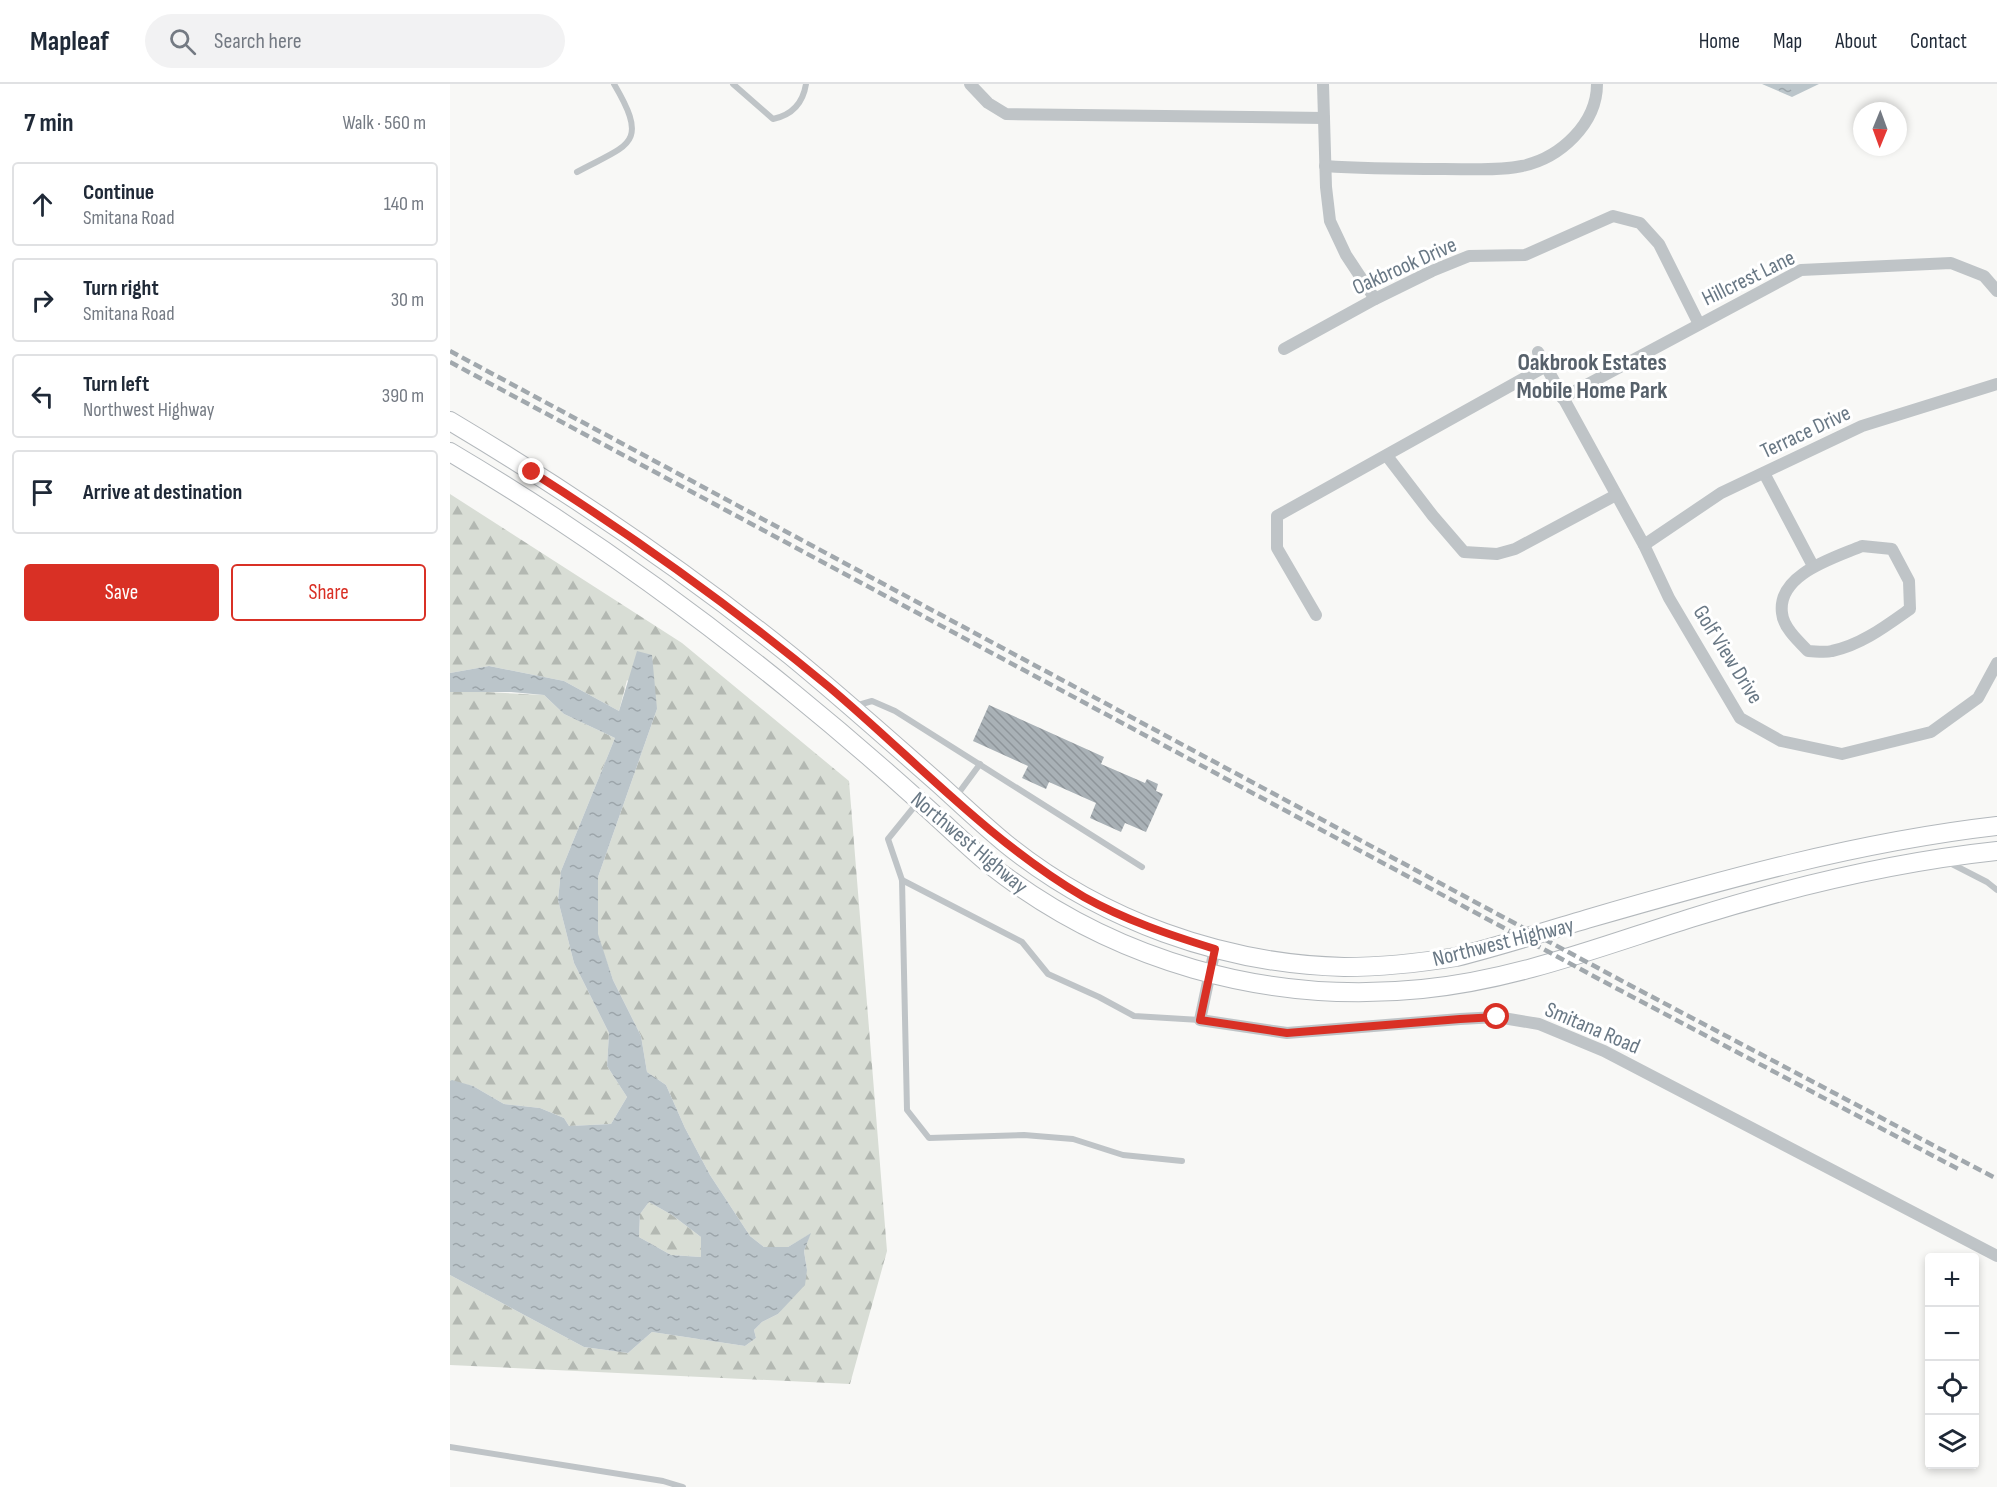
<!DOCTYPE html>
<meta charset="utf-8">
<style>
body{margin:0;font-family:"Sofia Sans Condensed",sans-serif;background:#f2f2f3;color:#1f2937}
.controls{position:absolute;right:18px;bottom:18px;display:grid;overflow:hidden;border-radius:6px;box-shadow:0 3px 9px #0003}
.controls button{width:54px;height:54px;display:grid;place-items:center;padding:0;border:0;border-bottom:2px solid #e0e1e3;background:#fff;color:#1f2937;font:30px sans-serif}
.compass{position:absolute;left:1403px;top:18px;width:54px;height:54px;border-radius:50%;background:#fff;box-shadow:0 3px 9px #0003;rotate:181deg}
.stop{position:absolute;width:18px;height:18px;margin:-14px;border:4px solid #d93025;border-radius:50%;background:#fff}
.stop.end{background:#d93025;border-color:#fff;box-shadow:0 2px 6px #0008}
.list{margin:0;padding:0;list-style:none}
h2{display:flex;justify-content:space-between;align-items:center;height:78px;margin:0;padding:0 24px;font-size:26px}
h2 small{font-size:20px;font-weight:400;color:#747a83}
.list li{display:grid;grid-template-columns:39px 1fr auto;gap:18px;align-items:center;box-sizing:border-box;height:84px;margin:0 12px 12px;padding:0 12px;border:2px solid #e0e1e3;border-radius:6px}
.list b{display:block;font-size:22px;white-space:nowrap}
.list p{margin:0;font-size:20px;white-space:nowrap;color:#747a83}
.list em{font-size:20px;font-style:normal;color:#747a83}
.actions{display:flex;gap:12px;padding:18px 24px}
.actions a{flex:1;padding:14px 0;border:2px solid #d93025;border-radius:6px;text-align:center;font-size:21px;color:#d93025}
.actions .main{background:#d93025;color:#fff}
.icon{flex:none;width:33px;height:33px;fill:none;stroke:currentColor;stroke-width:2;stroke-linecap:round;stroke-linejoin:round}
.map{position:relative;flex:none;width:1547px;height:1403px;overflow:hidden}
header{display:flex;align-items:center;gap:36px;box-sizing:border-box;height:84px;padding:0 30px;background:#fff;border-bottom:2px solid #e0e1e3}
header strong{font-size:28px}
nav{display:flex;gap:33px;margin-inline-start:auto;font-size:21px}
.search{width:420px;height:54px;background:#f2f2f3;display:flex;align-items:center;gap:15px;box-sizing:border-box;padding:0 21px;border-radius:33px;color:#747a83;font-size:22px}
main{display:flex}
aside{flex:1;background:#fff}
.map>svg:first-child{display:block}
.forest{fill:url(#forest-firs)}
.water{fill:url(#water-ripples);fill-rule:evenodd}
.building{fill:url(#building-back-hatch)}
.lines{fill:none;stroke-linecap:round;stroke-linejoin:round}
.primary-casing{stroke:#b3b8bc;stroke-width:20}
.lane{stroke:#bfc4c7;stroke-width:6}
.street{stroke:#bfc4c7;stroke-width:12}
.primary{stroke:#fff;stroke-width:18}
.rail{stroke:#a1a8ad;stroke-width:4.5;stroke-dasharray:9 4.5;stroke-linecap:butt}
.route{stroke:#d93025;stroke-width:8}
.labels{text-anchor:middle;stroke-width:6;stroke-linejoin:round;paint-order:stroke}
.street-label{font-size:22px;fill:#697885;stroke:#fff}
.neighbourhood-label{font-size:24px;font-weight:bold;fill:#57616b;stroke:#fff}
</style>
<header>
<strong>Mapleaf</strong>
<div class="search"><svg class="icon" aria-label="search" viewBox="0 0 24 24"><circle cx="10" cy="10" r="6"/><path d="M15 15l6 6"/></svg>Search here</div>
<nav><a>Home</a><a>Map</a><a>About</a><a>Contact</a></nav>
</header>
<main>
<aside>
<h2>7 min<small>Walk · 560 m</small></h2>
<ul class="list">
<li><svg class="icon" aria-label="ahead" viewBox="0 0 24 24"><path d="M12 20V5M6 11l6-6 6 6"/></svg><div><b>Continue</b><p>Smitana Road</p></div><em>140 m</em></li>
<li><svg class="icon" aria-label="right" viewBox="0 0 24 24"><path d="M7 20v-9h11M14 6l5 5-5 5"/></svg><div><b>Turn right</b><p>Smitana Road</p></div><em>30 m</em></li>
<li><svg class="icon" aria-label="left" viewBox="0 0 24 24"><path d="M17 20v-9H6M10 6l-5 5 5 5"/></svg><div><b>Turn left</b><p>Northwest Highway</p></div><em>390 m</em></li>
<li><svg class="icon" aria-label="arrive" viewBox="0 0 24 24"><path d="M6 21V4h12l-3 4 3 4H6"/></svg><div><b>Arrive at destination</b></div></li>
</ul>
<div class="actions"><a class="main">Save</a><a>Share</a></div>
</aside>
<div class="map">
<svg width="1547" height="1403" viewBox="0 0 1547 1403">
<defs>
<pattern id="forest-firs" width="22" height="20" patternUnits="userSpaceOnUse" patternTransform="scale(1.5)"><rect width="22" height="20" fill="#d8ddd5"/><path d="M5 1l3.5 6h-7zM16 11l3.5 6h-7z" fill="#b3b8b2"/></pattern>
<pattern id="water-ripples" width="26" height="14" patternUnits="userSpaceOnUse" patternTransform="scale(1.5)"><rect width="26" height="14" fill="#bbc5ca"/><path d="M2 4q2-2 4 0t4 0M15 11q2-2 4 0t4 0" fill="none" stroke="#9ca5aa"/></pattern>
<pattern id="building-back-hatch" width="6" height="6" patternUnits="userSpaceOnUse" patternTransform="scale(1.5)"><rect width="6" height="6" fill="#a9b1b6"/><path d="M-1 5l2 2M0 0l6 6M5-1l2 2" fill="none" stroke="#8e959a"/></pattern>
</defs>
<rect width="100%" height="100%" fill="#f8f8f6"/>
<g class="forest">
<path d="M 0,410 L 232,559 L 399,697 L 437,1167 L 400,1300 L 0,1281 L 0,1191 L 134,1263 L 178,1269 L 202,1248 L 295,1262 L 306,1254 L 304,1246 L 312,1238 L 328,1230 L 341,1215 L 357,1186 L 354,1167 L 360,1150 L 338,1163 L 314,1163 L 300,1152 L 260,1091 L 235,1044 L 216,1001 L 197,988 L 191,952 L 163,896 L 147,850 L 148,793 L 207,625 L 177,596 L 169,627 L 114,597 L 39,582 L 0,589 Z"/>
<path d="M 16,607 L 94,611 L 114,630 L 165,654 L 111,787 L 108,816 L 124,879 L 159,949 L 157,982 L 177,1013 L 161,1040 L 119,1042 L 114,1034 L 90,1024 L 54,1020 L 23,1002 L 0,997 L 0,608 Z"/>
<path d="M 199,1118 L 222,1131 L 251,1153 L 251,1173 L 221,1171 L 189,1153 L 190,1130 Z"/>
</g>
<g class="water">
<path d="M 1312,0 L 1369,0 L 1342,13 Z"/>
<path d="M 187,567 L 202,571 L 207,625 L 148,793 L 148,850 L 163,896 L 191,952 L 197,988 L 216,1001 L 235,1044 L 260,1091 L 300,1152 L 314,1163 L 338,1163 L 361,1149 L 354,1167 L 357,1186 L 355,1201 L 328,1230 L 312,1238 L 304,1246 L 306,1254 L 295,1262 L 202,1248 L 178,1269 L 134,1263 L 0,1191 L 0,997 L 2,996 L 23,1002 L 54,1020 L 90,1024 L 114,1034 L 119,1042 L 161,1040 L 177,1013 L 157,982 L 159,949 L 124,879 L 108,816 L 111,787 L 165,654 L 114,630 L 94,611 L 61,608 L 0,608 L 0,589 L 39,582 L 114,597 L 169,627 ZM 199,1118 L 222,1131 L 251,1153 L 251,1173 L 221,1171 L 189,1153 L 190,1130 Z"/>
</g>
<path class="building" d="M 539,621 L 654,673 L 651,680 L 695,699 L 697,695 L 708,700 L 706,707 L 713,710 L 696,748 L 675,739 L 671,748 L 640,734 L 646,719 L 599,698 L 596,705 L 572,694 L 578,682 L 523,657 Z"/>
<g class="lines">
<g class="primary-casing">
<g id="primary">
<path d="M 0,337 C 119,408 233,485 341,572 C 391,613 440,657 489,700 C 511,720 532,740 555,759 C 650,836 772,880 894,883 C 931,883 969,879 1006,873 C 1050,862 1094,848 1137,835 C 1272,796 1407,758 1547,742"/>
<path d="M 0,368 C 120,439 234,520 342,608 C 385,643 427,679 468,716 C 492,737 515,760 539,780 C 662,877 817,921 972,905 C 1065,896 1152,862 1241,834 C 1340,803 1444,778 1547,767"/>
</g>
</g>
<g class="lane">
<path d="M 283,0 L 323,35 C 342,31 353,19 356,0"/>
<path d="M 127,88 C 179,60 200,61 164,0"/>
<path d="M 405,622 L 422,617 L 445,627 L 692,783"/>
<path d="M 505,714 L 530,680"/>
<path d="M 468,718 L 438,755 L 452,796 L 457,1026 L 479,1054 L 574,1051 L 623,1055 L 673,1071 L 732,1077"/>
<path d="M 1498,778 L 1537,798 L 1547,806"/>
<path d="M 452,796 L 572,858 L 598,890 L 649,913 L 684,932 L 750,936"/>
<path d="M 0,1363 L 213,1397 L 233,1403"/>
</g>
<g class="street">
<path d="M 520,0 L 538,19 L 556,30 L 874,34"/>
<path d="M 873,0 L 876,103 L 880,137 L 896,171 L 925,215"/>
<path d="M 875,82 C 915,85 954,85 994,85 C 1020,85 1047,87 1072,82 C 1110,74 1147,40 1147,0"/>
<path d="M 834,265 L 925,215 L 982,187 L 1019,172 L 1075,171 L 1163,132 L 1190,139 L 1209,160 L 1249,240"/>
<path d="M 1088,268 L 1194,461 L 1219,514 L 1290,634 L 1331,657 L 1392,670 L 1481,648 L 1528,614 L 1547,579"/>
<path d="M 1112,314 L 1351,186 L 1501,179 L 1534,192 L 1547,207"/>
<path d="M 937,372 L 983,432 L 1014,468 L 1047,470 L 1065,465 L 1166,411"/>
<path d="M 1314,389 L 1363,482"/>
<path d="M 1194,461 L 1271,409 L 1412,342 L 1547,300"/>
<path d="M 1412,462 L 1442,465 L 1459,497 L 1460,525 C 1436,542 1411,561 1382,567 C 1374,569 1365,567 1358,567 C 1348,557 1333,543 1332,529 C 1327,490 1384,474 1412,462 Z"/>
<path d="M 866,531 L 827,464 L 827,432 L 1096,282"/>
<path d="M 765,865 L 750,936 L 837,949 L 1010,935 L 1047,933 L 1089,940 L 1154,967 L 1547,1172"/>
</g>
<use href="#primary" class="primary"/>
<g class="rail">
<path d="M 0,267 L 1174,898 L 1547,1095"/>
<path d="M 0,278 L 1162,902 L 1510,1086"/>
</g>
</g>
<g class="lines">
<path class="route" d="M 82,388 C 186,454 285,525 379,603 C 463,674 539,757 634,813 C 675,836 720,851 765,865 L 750,936 L 837,949 L 1010,935 L 1047,933"/>
</g>
<g class="labels">
<g class="street-label">
<text transform="translate(954 181) rotate(-24)" y="8">Oakbrook Drive</text>
<text transform="translate(1298 193) rotate(-26)" y="8">Hillcrest Lane</text>
<text transform="translate(1355 347) rotate(-25)" y="8">Terrace Drive</text>
<text transform="translate(1279 570) rotate(58)" y="8">Golf View Drive</text>
<text transform="translate(520 758) rotate(40)" y="8">Northwest Highway</text>
<text transform="translate(1053 857) rotate(-14)" y="8">Northwest Highway</text>
<text transform="translate(1143 943) rotate(23)" y="8">Smitana Road</text>
</g>
<g class="neighbourhood-label">
<text x="1142" y="286">Oakbrook Estates<tspan x="1142" dy="28">Mobile Home Park</tspan></text>
</g>
</g>
</svg>
<div class="controls">
<button>+</button>
<button>−</button>
<button><svg class="icon" aria-label="locate" viewBox="0 0 24 24"><circle cx="12" cy="12" r="6"/><path d="M12 2v4M12 18v4M2 12h4M18 12h4"/></svg></button>
<button><svg class="icon" aria-label="layers" viewBox="0 0 24 24"><path d="M12 4l9 5-9 5-9-5zM3 14l9 5 9-5"/></svg></button>
</div>
<svg class="compass" viewBox="-18 -18 36 36"><path d="M0-13l5 13h-10z" fill="#e53935"/><path d="M0 13l5-13h-10z" fill="#747a83"/></svg>
<div class="stop" style="left:1047px;top:933px"></div>
<div class="stop end" style="left:82px;top:388px"></div>
</div>
</main>
